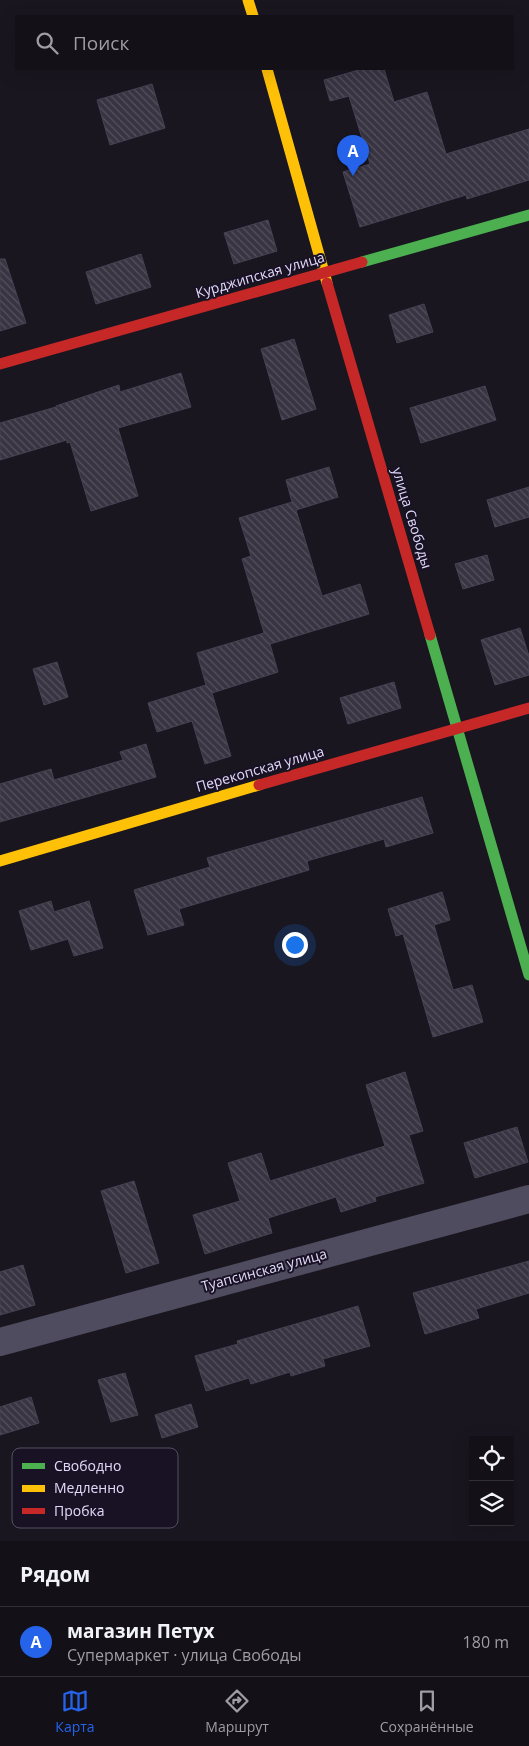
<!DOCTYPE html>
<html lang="ru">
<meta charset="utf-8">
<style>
body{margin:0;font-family:"Open Sans",sans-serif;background:#1c1921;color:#f1f3f6}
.controls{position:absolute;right:15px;bottom:15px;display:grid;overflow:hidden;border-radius:0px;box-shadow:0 5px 20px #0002}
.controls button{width:45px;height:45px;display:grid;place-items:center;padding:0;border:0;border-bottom:1px solid #323037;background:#131018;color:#f1f3f6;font:25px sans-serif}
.you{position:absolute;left:294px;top:944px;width:18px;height:18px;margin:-12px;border:4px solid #fff;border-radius:50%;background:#1a73e8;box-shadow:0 0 0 8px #1a73e833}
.badge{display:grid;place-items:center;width:32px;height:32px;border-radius:50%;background:#2563eb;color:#fff;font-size:16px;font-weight:700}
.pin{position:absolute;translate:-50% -41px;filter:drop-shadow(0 1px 2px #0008)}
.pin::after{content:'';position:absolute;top:26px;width:18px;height:15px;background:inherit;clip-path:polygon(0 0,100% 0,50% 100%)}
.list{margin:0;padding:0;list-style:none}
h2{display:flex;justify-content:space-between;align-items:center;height:65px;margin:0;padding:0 20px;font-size:21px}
h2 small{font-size:16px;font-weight:400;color:#9d9da2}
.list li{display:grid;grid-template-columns:32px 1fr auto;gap:15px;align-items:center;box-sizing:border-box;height:70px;padding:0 20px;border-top:1px solid #323037}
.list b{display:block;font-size:19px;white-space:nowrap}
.list p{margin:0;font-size:16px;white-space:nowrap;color:#9d9da2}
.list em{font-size:16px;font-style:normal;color:#9d9da2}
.icon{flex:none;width:28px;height:28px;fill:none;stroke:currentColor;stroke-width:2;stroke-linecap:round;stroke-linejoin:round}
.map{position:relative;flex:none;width:529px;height:1541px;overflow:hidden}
.search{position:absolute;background:#131018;box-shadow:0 5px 20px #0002;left:15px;right:15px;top:15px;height:55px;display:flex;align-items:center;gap:12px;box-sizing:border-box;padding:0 18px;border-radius:0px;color:#9d9da2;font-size:19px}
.sheet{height:135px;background:#131018}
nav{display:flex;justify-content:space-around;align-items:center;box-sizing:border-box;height:70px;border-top:1px solid #323037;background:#131018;font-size:14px;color:#9d9da2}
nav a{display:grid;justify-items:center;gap:2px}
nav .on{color:#2563eb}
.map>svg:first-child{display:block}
.building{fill:url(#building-back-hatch);stroke:#474253}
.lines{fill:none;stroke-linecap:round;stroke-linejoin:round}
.street{stroke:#4f4c5f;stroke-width:28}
.fast{stroke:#4caf50;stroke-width:11}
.slow{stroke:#ffc107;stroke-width:11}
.jam{stroke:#c62828;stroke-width:11}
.labels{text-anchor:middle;stroke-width:4;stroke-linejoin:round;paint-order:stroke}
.street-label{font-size:14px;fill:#e2d9fa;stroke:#181224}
.key{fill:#181224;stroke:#554e64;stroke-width:1}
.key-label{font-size:14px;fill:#e2d9fa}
</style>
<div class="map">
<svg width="529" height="1541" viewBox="0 0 529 1541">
<defs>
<pattern id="building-back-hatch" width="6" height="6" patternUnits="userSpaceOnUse" patternTransform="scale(1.25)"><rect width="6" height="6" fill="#393442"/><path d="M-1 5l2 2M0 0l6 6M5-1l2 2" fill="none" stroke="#55515e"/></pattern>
</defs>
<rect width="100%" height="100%" fill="#191620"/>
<g class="building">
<path d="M 362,69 L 384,69 L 394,102 L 427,92 L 446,154 L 529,129 L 529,180 L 467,199 L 466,195 L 360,227 L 343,172 L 370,164 L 349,96 L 330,101 L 324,80 Z"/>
<path d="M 152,84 L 165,128 L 110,145 L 97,100 Z"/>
<path d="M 268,220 L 277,251 L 234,264 L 224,233 Z"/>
<path d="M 141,254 L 151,287 L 96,304 L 86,272 Z"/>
<path d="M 0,259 L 5,259 L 26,323 L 0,331 Z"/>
<path d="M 424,304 L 433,332 L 397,343 L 389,315 Z"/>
<path d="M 294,339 L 316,409 L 282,420 L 261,349 Z"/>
<path d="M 181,373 L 191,407 L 118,428 L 138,496 L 91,511 L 70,442 L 67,443 L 67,440 L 0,460 L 0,423 L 56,407 L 56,406 L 119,385 L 120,392 Z"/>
<path d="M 485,386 L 496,420 L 421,443 L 410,408 Z"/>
<path d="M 329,467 L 338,497 L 296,510 L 322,596 L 360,584 L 369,614 L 270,644 L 278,672 L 212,693 L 231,756 L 205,764 L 192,721 L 157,732 L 148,703 L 206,685 L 197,653 L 264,633 L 242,559 L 251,556 L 239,518 L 292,502 L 286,480 Z"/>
<path d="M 529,487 L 529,517 L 495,527 L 487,500 Z"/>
<path d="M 487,555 L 494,580 L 463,589 L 455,564 Z"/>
<path d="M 520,628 L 529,656 L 529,675 L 495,685 L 481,640 Z"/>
<path d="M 57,662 L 68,697 L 44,705 L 33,669 Z"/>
<path d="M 394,682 L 401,708 L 348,724 L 340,698 Z"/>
<path d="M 146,744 L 156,777 L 0,822 L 0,784 L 51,769 L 54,780 L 123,760 L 120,752 Z"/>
<path d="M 422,797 L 433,833 L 386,847 L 384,839 L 307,861 L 309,870 L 179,909 L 184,925 L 148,935 L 134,890 L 210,867 L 207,858 Z"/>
<path d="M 442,892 L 450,920 L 434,925 L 453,990 L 472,985 L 483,1022 L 433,1037 L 403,934 L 396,936 L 388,909 Z"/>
<path d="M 51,901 L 54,912 L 89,901 L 103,948 L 74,956 L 68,939 L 31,950 L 19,911 Z"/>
<path d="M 405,1072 L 423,1131 L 409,1135 L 424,1183 L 375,1197 L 376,1201 L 341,1212 L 336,1197 L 268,1218 L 272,1233 L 205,1254 L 193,1215 L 240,1201 L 228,1163 L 261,1153 L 270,1181 L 385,1146 L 366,1085 Z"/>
<path d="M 517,1127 L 528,1162 L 475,1178 L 464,1143 Z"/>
<path d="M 134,1181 L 159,1263 L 126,1273 L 101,1191 Z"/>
<path d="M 529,1261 L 529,1293 L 476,1309 L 479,1318 L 425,1334 L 413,1293 Z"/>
<path d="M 23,1265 L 35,1305 L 0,1315 L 0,1272 Z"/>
<path d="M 358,1306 L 370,1346 L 323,1359 L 325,1366 L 291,1376 L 290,1372 L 251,1384 L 249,1378 L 206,1391 L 195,1356 L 238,1344 L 237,1341 Z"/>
<path d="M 125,1373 L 138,1415 L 111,1422 L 98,1380 Z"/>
<path d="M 31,1397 L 39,1423 L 0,1435 L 0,1407 Z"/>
<path d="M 191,1404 L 198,1427 L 162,1438 L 155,1415 Z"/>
</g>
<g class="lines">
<path class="street" d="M 0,1342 L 529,1199"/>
<g class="fast">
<path d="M 362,262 L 529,215"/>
<path d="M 430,635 L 529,975"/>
</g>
<g class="slow">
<path d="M 248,0 L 253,16"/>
<path d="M 267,69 L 327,283"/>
<path d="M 0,861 L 259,785"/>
</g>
<g class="jam">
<path d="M 327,283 L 430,635"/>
<path d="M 0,364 L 362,262"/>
<path d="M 259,785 L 529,708"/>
</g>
</g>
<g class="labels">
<g class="street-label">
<text transform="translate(260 275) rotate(-16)" y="5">Курджипская улица</text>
<text transform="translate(412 518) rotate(73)" y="5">улица Свободы</text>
<text transform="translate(260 769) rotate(-16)" y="5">Перекопская улица</text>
<text transform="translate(264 1270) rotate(-15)" y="5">Туапсинская улица</text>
</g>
</g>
<rect x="12" y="1448" width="166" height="80" rx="8" class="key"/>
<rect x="22" y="1463" width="23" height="6" fill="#4caf50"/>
<rect x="22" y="1485" width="23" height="7" fill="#ffc107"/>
<rect x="22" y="1508" width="23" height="6" fill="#c62828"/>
<g class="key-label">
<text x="54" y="1471">Свободно</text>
<text x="54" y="1493">Медленно</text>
<text x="54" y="1516">Пробка</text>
</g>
</svg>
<div class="controls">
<button><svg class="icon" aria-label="locate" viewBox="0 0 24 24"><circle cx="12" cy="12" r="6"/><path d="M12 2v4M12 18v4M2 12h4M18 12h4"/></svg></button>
<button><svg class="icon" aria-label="layers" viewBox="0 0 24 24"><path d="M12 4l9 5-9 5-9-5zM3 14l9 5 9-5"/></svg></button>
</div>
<div class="you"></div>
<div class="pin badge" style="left:353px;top:176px">A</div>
<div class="search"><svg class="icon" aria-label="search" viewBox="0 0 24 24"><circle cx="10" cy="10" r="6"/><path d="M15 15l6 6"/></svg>Поиск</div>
</div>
<section class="sheet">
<h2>Рядом<small></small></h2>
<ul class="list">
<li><span class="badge">A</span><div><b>магазин Петух</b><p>Супермаркет · улица Свободы</p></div><em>180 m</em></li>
</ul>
</section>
<nav>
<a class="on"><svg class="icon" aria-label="map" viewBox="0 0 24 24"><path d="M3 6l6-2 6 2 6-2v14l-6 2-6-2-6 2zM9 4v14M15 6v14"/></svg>Карта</a>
<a><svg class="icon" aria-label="directions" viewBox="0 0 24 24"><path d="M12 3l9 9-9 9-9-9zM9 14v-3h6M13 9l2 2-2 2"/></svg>Маршрут</a>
<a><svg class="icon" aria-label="saved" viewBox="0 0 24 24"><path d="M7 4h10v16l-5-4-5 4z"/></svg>Сохранённые</a>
</nav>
